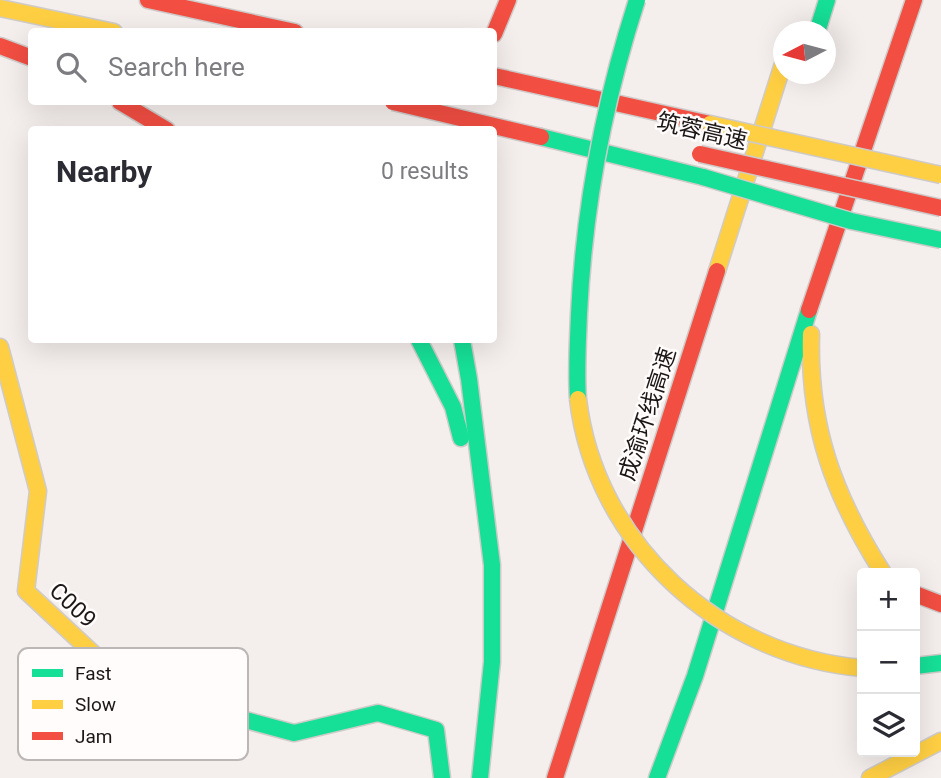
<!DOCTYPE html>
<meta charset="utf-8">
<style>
body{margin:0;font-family:Roboto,"Noto Sans SC",sans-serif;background:#f7f7f7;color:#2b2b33}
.controls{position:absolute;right:21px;bottom:21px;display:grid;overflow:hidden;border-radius:7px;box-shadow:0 7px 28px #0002}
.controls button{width:63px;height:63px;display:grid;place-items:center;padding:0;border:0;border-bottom:2px solid #e1e1e2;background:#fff;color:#2b2b33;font:35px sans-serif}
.compass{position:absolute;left:773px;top:21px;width:63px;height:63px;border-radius:50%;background:#fff;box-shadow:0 7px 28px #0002;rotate:264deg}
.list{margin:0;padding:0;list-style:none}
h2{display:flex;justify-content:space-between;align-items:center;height:91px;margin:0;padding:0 28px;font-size:30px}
h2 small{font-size:23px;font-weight:400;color:#7c7c81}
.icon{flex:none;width:38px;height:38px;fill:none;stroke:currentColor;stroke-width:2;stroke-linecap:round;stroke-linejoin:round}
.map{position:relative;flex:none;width:941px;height:778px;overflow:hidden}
.search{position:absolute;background:#fff;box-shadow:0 7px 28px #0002;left:28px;top:28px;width:469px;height:77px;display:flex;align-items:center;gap:18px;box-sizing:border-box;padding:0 24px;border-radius:7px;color:#7c7c81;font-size:26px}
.panel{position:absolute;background:#fff;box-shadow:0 7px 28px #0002;left:28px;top:126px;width:469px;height:217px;border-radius:7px}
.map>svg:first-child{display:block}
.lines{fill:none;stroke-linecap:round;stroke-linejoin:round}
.fast-casing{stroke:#cfcbc9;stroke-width:19}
.slow-casing{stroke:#cfcbc9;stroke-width:19}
.jam-casing{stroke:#cfcbc9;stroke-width:19}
.fast{stroke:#16e098;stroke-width:16}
.slow{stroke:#ffcf43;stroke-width:16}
.jam{stroke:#f24e42;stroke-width:16}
.fast-bridge-casing{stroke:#cdcac9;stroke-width:19;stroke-linecap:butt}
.slow-bridge-casing{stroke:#cdcac9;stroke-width:19;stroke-linecap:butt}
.jam-bridge-casing{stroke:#cdcac9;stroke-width:19;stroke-linecap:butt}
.fast-bridge{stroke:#16e098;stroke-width:16}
.slow-bridge{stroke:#ffcf43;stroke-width:16}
.jam-bridge{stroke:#f24e42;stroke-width:16}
.labels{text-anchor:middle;stroke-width:5;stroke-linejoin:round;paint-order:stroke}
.street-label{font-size:23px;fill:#1b1716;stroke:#fffcfb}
.key{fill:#fffcfb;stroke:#bbb7b6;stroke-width:2}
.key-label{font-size:19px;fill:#1b1716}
</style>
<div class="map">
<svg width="941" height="778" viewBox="0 0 941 778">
<rect width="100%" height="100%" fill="#f4eeec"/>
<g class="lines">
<g class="fast-casing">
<g id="fast">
<path d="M 817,32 L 827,0"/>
<path d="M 541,137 L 703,177"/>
<path d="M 419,340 L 453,407 L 461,438"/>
<path d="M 462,340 L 469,379 L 492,565 L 492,662 L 480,778"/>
<path d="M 915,666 L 941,663"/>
<path d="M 112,671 L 208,710 L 294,733 L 378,713 L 436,730 L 442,778"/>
<path d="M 657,778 L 695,676 L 809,310"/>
</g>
</g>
<g class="slow-casing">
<g id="slow">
<path d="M 0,8 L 114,32"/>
<path d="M 717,271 L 783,64"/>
<path d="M 811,334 C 808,426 834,496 883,573"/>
<path d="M 0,347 L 38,491 L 26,591 L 112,671"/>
<path d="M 870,778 L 941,741"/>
</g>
</g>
<g class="jam-casing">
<g id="jam">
<path d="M 148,0 L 295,32"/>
<path d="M 494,34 L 508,0"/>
<path d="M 0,46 L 32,58"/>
<path d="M 494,76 L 710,124"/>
<path d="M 120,102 L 167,130"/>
<path d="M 809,310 L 914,0"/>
<path d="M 915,594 L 941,604"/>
<path d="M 555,778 L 717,271"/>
</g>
</g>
<use href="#fast" class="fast"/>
<use href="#slow" class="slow"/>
<use href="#jam" class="jam"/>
<g class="fast-bridge-casing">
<g id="fast-bridge">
<path d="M 703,177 L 851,221 L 941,240"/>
<path d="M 578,399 C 576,370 578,342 579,314 C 584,206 604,102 637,0"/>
</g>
</g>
<g class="slow-bridge-casing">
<g id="slow-bridge">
<path d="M 710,124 L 941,175"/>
<path d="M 578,399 C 595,543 719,656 862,668"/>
</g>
</g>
<g class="jam-bridge-casing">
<g id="jam-bridge">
<path d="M 393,102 L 541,137"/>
<path d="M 700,154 L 941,208"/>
</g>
</g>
<use href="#fast-bridge" class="fast-bridge"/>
<use href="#slow-bridge" class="slow-bridge"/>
<use href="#jam-bridge" class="jam-bridge"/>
</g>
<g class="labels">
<g class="street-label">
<text transform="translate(702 131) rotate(13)" y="8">筑蓉高速</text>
<text transform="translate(647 414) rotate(-72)" y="8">成渝环线高速</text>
<text transform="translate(73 605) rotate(43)" y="8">C009</text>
</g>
</g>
<rect x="18" y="648" width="230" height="112" rx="10" class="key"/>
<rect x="32" y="669" width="31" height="8" fill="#16e098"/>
<rect x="32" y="700" width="31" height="9" fill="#ffcf43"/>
<rect x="32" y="732" width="31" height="8" fill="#f24e42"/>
<g class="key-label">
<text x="75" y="680">Fast</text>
<text x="75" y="711">Slow</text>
<text x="75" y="743">Jam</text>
</g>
</svg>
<div class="controls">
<button>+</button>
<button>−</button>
<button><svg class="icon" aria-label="layers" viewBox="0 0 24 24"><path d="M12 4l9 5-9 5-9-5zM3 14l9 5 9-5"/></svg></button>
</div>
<svg class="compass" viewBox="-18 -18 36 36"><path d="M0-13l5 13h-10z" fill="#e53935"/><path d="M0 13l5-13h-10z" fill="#7c7c81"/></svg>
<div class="search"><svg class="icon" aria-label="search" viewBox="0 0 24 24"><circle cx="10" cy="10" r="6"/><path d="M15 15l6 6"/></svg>Search here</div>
<section class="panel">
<h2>Nearby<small>0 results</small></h2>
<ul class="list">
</ul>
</section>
</div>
